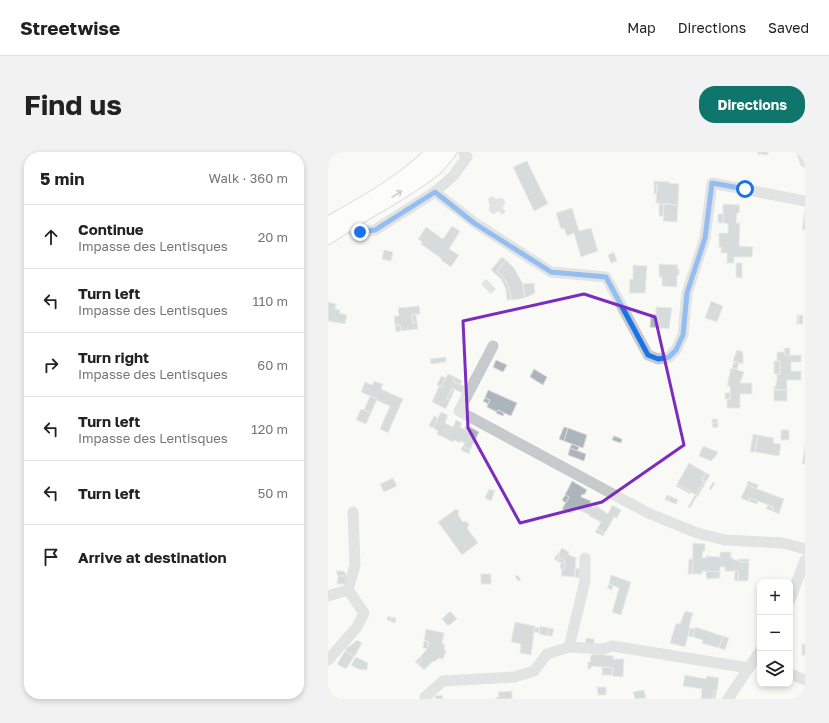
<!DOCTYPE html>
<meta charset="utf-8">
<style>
body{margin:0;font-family:"Golos Text",sans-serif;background:#f2f2f2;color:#222}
.controls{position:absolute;right:12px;bottom:12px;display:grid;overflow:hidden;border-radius:8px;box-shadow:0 2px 6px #0003}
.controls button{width:36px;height:36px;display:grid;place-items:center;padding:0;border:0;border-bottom:1px solid #e0e0e0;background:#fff;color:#222;font:20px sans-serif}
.stop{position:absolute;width:12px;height:12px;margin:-9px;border:3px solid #1a73e8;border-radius:50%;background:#fff}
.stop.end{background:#1a73e8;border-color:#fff;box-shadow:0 1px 4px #0008}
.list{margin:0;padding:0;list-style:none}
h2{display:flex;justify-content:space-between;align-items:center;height:52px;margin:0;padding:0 16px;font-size:17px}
h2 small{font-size:13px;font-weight:400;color:#767676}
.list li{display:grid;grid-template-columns:26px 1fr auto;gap:12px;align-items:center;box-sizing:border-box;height:64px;padding:0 16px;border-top:1px solid #e0e0e0}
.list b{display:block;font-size:15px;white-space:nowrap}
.list p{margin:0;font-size:13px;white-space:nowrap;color:#767676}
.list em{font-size:13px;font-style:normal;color:#767676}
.icon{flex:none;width:22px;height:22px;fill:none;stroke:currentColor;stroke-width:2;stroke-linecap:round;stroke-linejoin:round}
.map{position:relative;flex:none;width:477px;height:547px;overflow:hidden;border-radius:16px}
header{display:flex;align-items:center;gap:24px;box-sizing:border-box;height:56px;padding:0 20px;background:#fff;border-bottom:1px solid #e0e0e0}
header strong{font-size:19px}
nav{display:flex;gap:22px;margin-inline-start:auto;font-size:14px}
.intro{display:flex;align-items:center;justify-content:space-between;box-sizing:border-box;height:96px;padding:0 24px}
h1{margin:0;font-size:28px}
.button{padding:10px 18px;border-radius:16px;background:#0f766e;color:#fff;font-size:14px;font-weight:700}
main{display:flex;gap:24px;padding:0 24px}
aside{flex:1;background:#fff;border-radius:16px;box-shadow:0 2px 6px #0003}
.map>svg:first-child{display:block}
.water{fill:#becace}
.building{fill:#acb5bb;stroke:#dadad8}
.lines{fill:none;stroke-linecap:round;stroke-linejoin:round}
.major-casing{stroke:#b9bdc1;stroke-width:16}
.minor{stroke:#c6cacd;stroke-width:11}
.major{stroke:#fff;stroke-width:14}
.oneway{stroke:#94a0ac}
.route{stroke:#1a73e8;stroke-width:5}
.marked{fill:none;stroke:#7b2cbf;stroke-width:3;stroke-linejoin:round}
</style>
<header>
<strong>Streetwise</strong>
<nav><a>Map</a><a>Directions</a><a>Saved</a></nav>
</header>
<div class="intro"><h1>Find us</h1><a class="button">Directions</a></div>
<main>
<aside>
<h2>5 min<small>Walk · 360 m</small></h2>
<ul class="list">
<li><svg class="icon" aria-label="ahead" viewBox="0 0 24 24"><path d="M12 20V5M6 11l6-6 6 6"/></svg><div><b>Continue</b><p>Impasse des Lentisques</p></div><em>20 m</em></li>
<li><svg class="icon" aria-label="left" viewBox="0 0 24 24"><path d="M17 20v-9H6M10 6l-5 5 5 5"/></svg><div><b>Turn left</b><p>Impasse des Lentisques</p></div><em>110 m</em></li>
<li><svg class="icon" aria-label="right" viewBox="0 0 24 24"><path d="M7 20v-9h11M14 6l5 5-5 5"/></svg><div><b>Turn right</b><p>Impasse des Lentisques</p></div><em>60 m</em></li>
<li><svg class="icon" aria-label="left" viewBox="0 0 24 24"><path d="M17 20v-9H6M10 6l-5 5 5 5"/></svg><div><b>Turn left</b><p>Impasse des Lentisques</p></div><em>120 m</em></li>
<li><svg class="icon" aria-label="left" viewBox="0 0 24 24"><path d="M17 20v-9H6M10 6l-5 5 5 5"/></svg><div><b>Turn left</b></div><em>50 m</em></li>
<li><svg class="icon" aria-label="arrive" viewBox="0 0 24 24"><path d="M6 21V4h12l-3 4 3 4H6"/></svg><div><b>Arrive at destination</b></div></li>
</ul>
</aside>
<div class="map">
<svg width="477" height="547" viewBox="0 0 477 547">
<rect width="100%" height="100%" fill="#f9f9f6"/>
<g class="water">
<path d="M 163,44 L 169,47 L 171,46 L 176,47 L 177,52 L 174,56 L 178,59 L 174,63 L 171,59 L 165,62 L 161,59 L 161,55 L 162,54 L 160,48 Z"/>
<path d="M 158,127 L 168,137 L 163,142 L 153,132 Z"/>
</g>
<g class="building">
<path d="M 430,0 L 440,0 L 440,3 L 429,2 Z"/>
<path d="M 199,9 L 220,52 L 206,59 L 185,15 Z"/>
<path d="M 326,29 L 341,30 L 341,31 L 351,32 L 350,53 L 328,51 L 329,33 L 326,33 Z"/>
<path d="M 326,33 L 329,33 L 328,42 L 326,42 Z"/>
<path d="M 331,52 L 336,52 L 335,64 L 331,64 Z"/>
<path d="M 336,52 L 350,53 L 349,70 L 335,69 Z"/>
<path d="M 395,52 L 412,53 L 411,61 L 409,61 L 408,71 L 412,71 L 411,94 L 425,95 L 424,105 L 406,105 L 406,111 L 399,111 L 399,101 L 393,101 L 393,95 L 391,95 L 391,81 L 400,81 L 400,72 L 395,71 Z"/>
<path d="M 244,56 L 251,79 L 263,76 L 270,99 L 253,105 L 246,81 L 239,84 L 236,76 L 233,77 L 228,61 Z"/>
<path d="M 477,58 L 477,78 L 474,78 Z"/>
<rect x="390" y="62" width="5" height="9"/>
<path d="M 124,74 L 132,79 L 121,97 L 131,103 L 123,115 L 113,108 L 114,107 L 93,92 L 94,90 L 90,87 L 98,75 L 115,87 Z"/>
<path d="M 56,98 L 65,100 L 63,109 L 54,107 Z"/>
<path d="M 286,100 L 289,109 L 283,111 L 280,103 Z"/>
<path d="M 174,105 L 178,108 L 169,119 L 176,126 L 181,135 L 183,148 L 179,148 L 178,137 L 173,127 L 163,118 Z"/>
<path d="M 178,108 L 186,116 L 195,132 L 197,146 L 183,148 L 181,135 L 176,126 L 169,119 Z"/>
<path d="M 408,111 L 414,111 L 414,126 L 408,125 Z"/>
<path d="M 331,112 L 350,113 L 349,117 L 351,117 L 351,123 L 349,123 L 349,135 L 334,134 L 334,125 L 331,125 Z"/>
<path d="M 305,113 L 319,114 L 317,141 L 301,141 L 302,127 L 305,127 Z"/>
<path d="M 206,131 L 207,141 L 197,146 L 195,132 Z"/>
<path d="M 383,149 L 395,154 L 389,170 L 377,166 Z"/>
<path d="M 0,150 L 8,152 L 7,157 L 12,158 L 11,161 L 19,163 L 17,172 L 0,169 Z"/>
<path d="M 91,154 L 92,162 L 84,162 L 85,171 L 89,170 L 90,177 L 73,179 L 72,173 L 67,173 L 66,164 L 71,164 L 70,156 Z"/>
<path d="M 328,155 L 344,156 L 341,177 L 322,175 L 323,162 L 328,162 Z"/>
<path d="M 84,162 L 88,162 L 89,170 L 85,171 Z"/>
<rect x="469" y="163" width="2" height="9"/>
<rect x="471" y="163" width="4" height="9"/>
<path d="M 67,173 L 72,173 L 73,179 L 68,180 Z"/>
<path d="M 456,196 L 462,196 L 462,203 L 457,203 Z"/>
<path d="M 409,198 L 415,200 L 415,212 L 405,209 Z"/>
<path d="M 449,200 L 457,200 L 457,203 L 473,203 L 473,210 L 463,210 L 463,219 L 473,219 L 473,228 L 459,228 L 459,238 L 446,238 L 446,234 L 448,235 L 448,229 L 449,229 L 449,222 L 452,222 L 452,209 L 449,209 Z"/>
<path d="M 118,205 L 118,210 L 103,212 L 102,207 Z"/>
<path d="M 168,208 L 179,213 L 175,220 L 165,215 Z"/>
<rect x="446" y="209" width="6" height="13"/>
<path d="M 406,210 L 411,211 L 409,218 L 404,216 Z"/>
<path d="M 403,216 L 416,220 L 412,231 L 424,231 L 424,242 L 412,242 L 412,256 L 399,256 L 399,247 L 402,247 L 402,234 L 399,234 L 400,229 Z"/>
<path d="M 206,217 L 219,225 L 215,233 L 202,225 Z"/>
<path d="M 120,222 L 127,225 L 125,229 L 137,235 L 134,241 L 124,236 L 119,247 L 122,248 L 118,257 L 104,250 L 111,234 L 113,235 Z"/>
<path d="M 113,224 L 118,226 L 113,235 L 109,233 Z"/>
<path d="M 127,225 L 134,229 L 132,233 L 125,229 Z"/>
<path d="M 46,229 L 55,232 L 53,237 L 75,247 L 60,281 L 52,277 L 62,254 L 48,248 L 49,247 L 33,240 L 37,230 L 44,233 Z"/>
<path d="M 124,236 L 127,237 L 122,248 L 119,247 Z"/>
<path d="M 160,238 L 189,251 L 183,264 L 170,258 L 169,260 L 159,255 L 162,248 L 157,246 Z"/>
<rect x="446" y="238" width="13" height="11"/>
<rect x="397" y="241" width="5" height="6"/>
<path d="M 42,244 L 49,247 L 43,261 L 36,258 Z"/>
<path d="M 157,246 L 162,248 L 160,252 L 155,249 Z"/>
<path d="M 33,257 L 43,261 L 38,272 L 28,268 Z"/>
<path d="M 170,258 L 176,261 L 175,264 L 168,261 Z"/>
<path d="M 113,260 L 120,263 L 117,271 L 125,275 L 128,268 L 134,271 L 132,275 L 140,279 L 142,275 L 151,280 L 142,298 L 135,294 L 137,291 L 132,289 L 132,291 L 126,288 L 125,290 L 109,282 L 110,279 L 105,276 Z"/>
<path d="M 106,264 L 110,266 L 105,276 L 101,274 Z"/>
<path d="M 384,267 L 389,267 L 390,271 L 384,271 Z"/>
<path d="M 384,271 L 390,271 L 390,275 L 385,276 Z"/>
<path d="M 138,273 L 142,275 L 140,279 L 136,277 Z"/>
<path d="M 236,275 L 240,276 L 236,289 L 231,287 Z"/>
<path d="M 240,276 L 259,283 L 255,296 L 236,289 Z"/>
<rect x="453" y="278" width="8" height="10"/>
<path d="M 425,282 L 430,283 L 427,300 L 422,300 Z"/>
<path d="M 430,283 L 446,286 L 445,291 L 453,292 L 451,304 L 427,300 Z"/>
<path d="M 286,284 L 294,287 L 293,291 L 284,288 Z"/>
<path d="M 244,292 L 251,295 L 249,299 L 242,296 Z"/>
<path d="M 477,293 L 477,312 L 474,312 Z"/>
<path d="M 135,294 L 142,298 L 141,302 L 133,298 Z"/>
<path d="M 375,294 L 390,300 L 388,304 L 383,309 L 371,304 Z"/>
<path d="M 242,296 L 258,302 L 256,309 L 240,303 Z"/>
<path d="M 361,311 L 378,321 L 374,328 L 376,329 L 368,343 L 349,332 Z"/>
<path d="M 378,321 L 382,323 L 378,330 L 374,328 Z"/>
<path d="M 65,326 L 69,334 L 56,340 L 52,332 Z"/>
<path d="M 244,329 L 259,338 L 256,343 L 254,342 L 253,345 L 263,349 L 261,353 L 266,356 L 267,353 L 280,362 L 284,353 L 293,358 L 289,366 L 286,365 L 277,381 L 269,377 L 273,370 L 261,364 L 262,363 L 246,356 L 243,362 L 234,357 L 241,345 L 237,343 Z"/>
<path d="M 376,329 L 378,330 L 370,344 L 368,343 Z"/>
<path d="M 420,329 L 430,333 L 429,337 L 419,333 Z"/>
<path d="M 385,330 L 387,331 L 383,338 L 381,337 Z"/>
<path d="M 349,332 L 363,340 L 362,342 L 348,334 Z"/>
<path d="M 419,333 L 456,347 L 451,362 L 444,359 L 445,355 L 422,346 L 420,349 L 413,346 Z"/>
<path d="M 161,337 L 167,339 L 163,349 L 157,346 Z"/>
<path d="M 237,343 L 241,345 L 238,351 L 234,348 Z"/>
<path d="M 339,343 L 342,344 L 340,349 L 337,348 Z"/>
<path d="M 367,343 L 369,344 L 362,356 L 360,355 Z"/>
<path d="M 342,344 L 350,348 L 348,352 L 340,349 Z"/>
<path d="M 422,346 L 430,349 L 429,352 L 420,349 Z"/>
<path d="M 440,353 L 445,355 L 444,359 L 438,357 Z"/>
<path d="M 128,357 L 131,359 L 130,363 L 135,370 L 137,369 L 140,371 L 141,373 L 139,376 L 150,391 L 134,403 L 110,370 Z"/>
<path d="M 269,377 L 277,381 L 275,384 L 267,380 Z"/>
<path d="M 365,391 L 377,392 L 377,399 L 375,399 L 374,406 L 378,406 L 378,404 L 392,405 L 392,400 L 403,400 L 403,406 L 406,406 L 405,408 L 411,408 L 411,410 L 421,410 L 420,429 L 410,429 L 410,419 L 397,419 L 397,415 L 392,415 L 392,420 L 374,419 L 374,422 L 364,422 Z"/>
<path d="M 234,396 L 241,400 L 240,402 L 245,405 L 248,405 L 247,425 L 233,424 L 234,417 L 236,417 L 237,409 L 231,405 L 231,400 Z"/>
<path d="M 231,400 L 231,405 L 229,409 L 226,407 Z"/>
<path d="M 231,405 L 237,409 L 233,411 L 229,409 Z"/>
<path d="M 361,407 L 365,407 L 364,422 L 360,422 Z"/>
<rect x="411" y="407" width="10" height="3"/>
<path d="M 237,409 L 236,417 L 232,417 L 233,411 Z"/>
<path d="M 248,416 L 252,417 L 252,426 L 247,425 Z"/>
<path d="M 8,419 L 16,419 L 19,424 L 10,424 Z"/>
<path d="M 378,419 L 392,420 L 392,426 L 379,427 L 378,424 Z"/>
<path d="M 407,419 L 410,419 L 410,429 L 406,428 Z"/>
<rect x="153" y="422" width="10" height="10"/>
<path d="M 190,423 L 193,428 L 190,429 L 187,424 Z"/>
<path d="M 283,423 L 303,430 L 293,463 L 284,460 L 291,436 L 281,432 Z"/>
<path d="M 10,424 L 20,424 L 18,432 L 9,432 Z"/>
<path d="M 281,432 L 285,434 L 284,438 L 279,436 Z"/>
<path d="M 122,459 L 129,467 L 120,474 L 114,467 Z"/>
<path d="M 357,459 L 365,461 L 361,475 L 362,476 L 357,495 L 342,491 L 348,471 L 352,472 Z"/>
<path d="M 60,464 L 63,465 L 62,469 L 59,468 Z"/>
<path d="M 63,465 L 68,466 L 67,471 L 62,469 Z"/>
<path d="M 187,470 L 207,474 L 203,503 L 192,501 L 193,492 L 183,490 Z"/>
<path d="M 212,474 L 221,476 L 220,484 L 211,482 Z"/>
<path d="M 206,475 L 212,476 L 211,481 L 206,480 Z"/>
<path d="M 367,475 L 395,484 L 391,496 L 374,491 L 375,488 L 365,485 Z"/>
<path d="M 221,476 L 226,477 L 224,484 L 220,484 Z"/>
<path d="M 362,476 L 367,477 L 365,485 L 360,484 Z"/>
<path d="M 98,477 L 116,481 L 114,492 L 117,492 L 116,498 L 118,499 L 115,507 L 111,506 L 106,510 L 105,509 L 96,518 L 90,512 L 94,507 L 92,505 L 99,497 L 101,490 L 96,488 Z"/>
<path d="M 395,484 L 401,486 L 397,498 L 391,496 Z"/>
<path d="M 258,486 L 266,487 L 266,493 L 257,493 Z"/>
<path d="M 29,488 L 34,491 L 26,505 L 17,499 L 20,494 L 21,495 Z"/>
<path d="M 96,489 L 101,490 L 99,497 L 95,496 Z"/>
<rect x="474" y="492" width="3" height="11"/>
<path d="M 17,499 L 26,505 L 18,517 L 9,512 Z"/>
<path d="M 270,502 L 285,504 L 285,507 L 296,507 L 295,525 L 284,524 L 285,516 L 264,514 L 262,517 L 260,517 L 260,510 L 262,510 L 263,503 Z"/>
<path d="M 28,505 L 40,511 L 39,518 L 30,517 L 23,513 Z"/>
<path d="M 92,505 L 94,507 L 90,512 L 87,510 Z"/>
<path d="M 274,515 L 285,516 L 284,523 L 274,523 Z"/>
<path d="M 357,523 L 378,527 L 379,524 L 391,526 L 389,539 L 386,539 L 384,547 L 373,547 L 374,537 L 355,534 Z"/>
<path d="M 269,535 L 278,535 L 278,543 L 270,543 Z"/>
<path d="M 316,538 L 318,546 L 307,547 L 305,540 Z"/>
<path d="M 184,539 L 184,547 L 168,547 L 168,545 L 171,545 L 170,540 Z"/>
<path d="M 386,539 L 389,539 L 387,547 L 384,547 Z"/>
<path d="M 114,543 L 115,547 L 107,547 L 107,544 Z"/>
</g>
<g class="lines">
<g class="major-casing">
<g id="major">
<path d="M 0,72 C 37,51 76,30 105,0"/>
<path d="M 0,85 C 34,60 74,43 107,16 C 112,11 117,5 121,0"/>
</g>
</g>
<g class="minor">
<path d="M 474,0 L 477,10"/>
<path d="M 107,40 L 147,71 L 223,120 L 278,125 L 320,203 L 330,207 L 341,205 L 348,198 L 355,183 L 359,141 L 377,86 L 384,31 L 477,49"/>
<path d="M 14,75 L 32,80 L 47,78 L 107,40 L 125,24 L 139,5 L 135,0"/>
<path d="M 165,194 L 131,259 L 320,361 L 369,381 L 397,388 L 455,391 L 477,397"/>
<path d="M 0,444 L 20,438 L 27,413 L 25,360"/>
<path d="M 462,448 L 477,408"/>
<path d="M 241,495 L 257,429 L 257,406"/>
<path d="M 0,508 L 29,475 L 36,461 L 20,438"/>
<path d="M 462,522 L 477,528"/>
<path d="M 97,545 L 115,529 L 186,525 L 206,519 L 219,502 L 241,495 L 275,497 L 284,494 L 421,516"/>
<path d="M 400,547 L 432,499"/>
</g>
<use href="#major" class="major"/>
</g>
<defs><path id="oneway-shaft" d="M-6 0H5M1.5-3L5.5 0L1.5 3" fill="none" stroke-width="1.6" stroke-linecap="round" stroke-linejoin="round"/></defs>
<use class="oneway" href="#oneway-shaft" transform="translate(69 42) rotate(-33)"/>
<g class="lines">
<path class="route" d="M 32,80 L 47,78 L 107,40 L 146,71 L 223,120 L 278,125 L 320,203 L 330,207 L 341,205 L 348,198 L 355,183 L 359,141 L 377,86 L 384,31 L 417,37"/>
</g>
<path d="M0 0H477V547H0ZM 256,142 L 327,165 L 356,293 L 274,350 L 192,371 L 140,276 L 135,169 Z" fill="#f9f9f6" fill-opacity=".55" fill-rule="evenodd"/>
<path class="marked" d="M 256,142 L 327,165 L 356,293 L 274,350 L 192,371 L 140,276 L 135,169 Z"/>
</svg>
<div class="controls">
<button>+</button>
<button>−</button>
<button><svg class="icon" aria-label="layers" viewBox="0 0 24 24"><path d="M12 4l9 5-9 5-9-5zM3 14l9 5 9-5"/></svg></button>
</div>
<div class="stop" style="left:417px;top:37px"></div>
<div class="stop end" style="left:32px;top:80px"></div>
</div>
</main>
